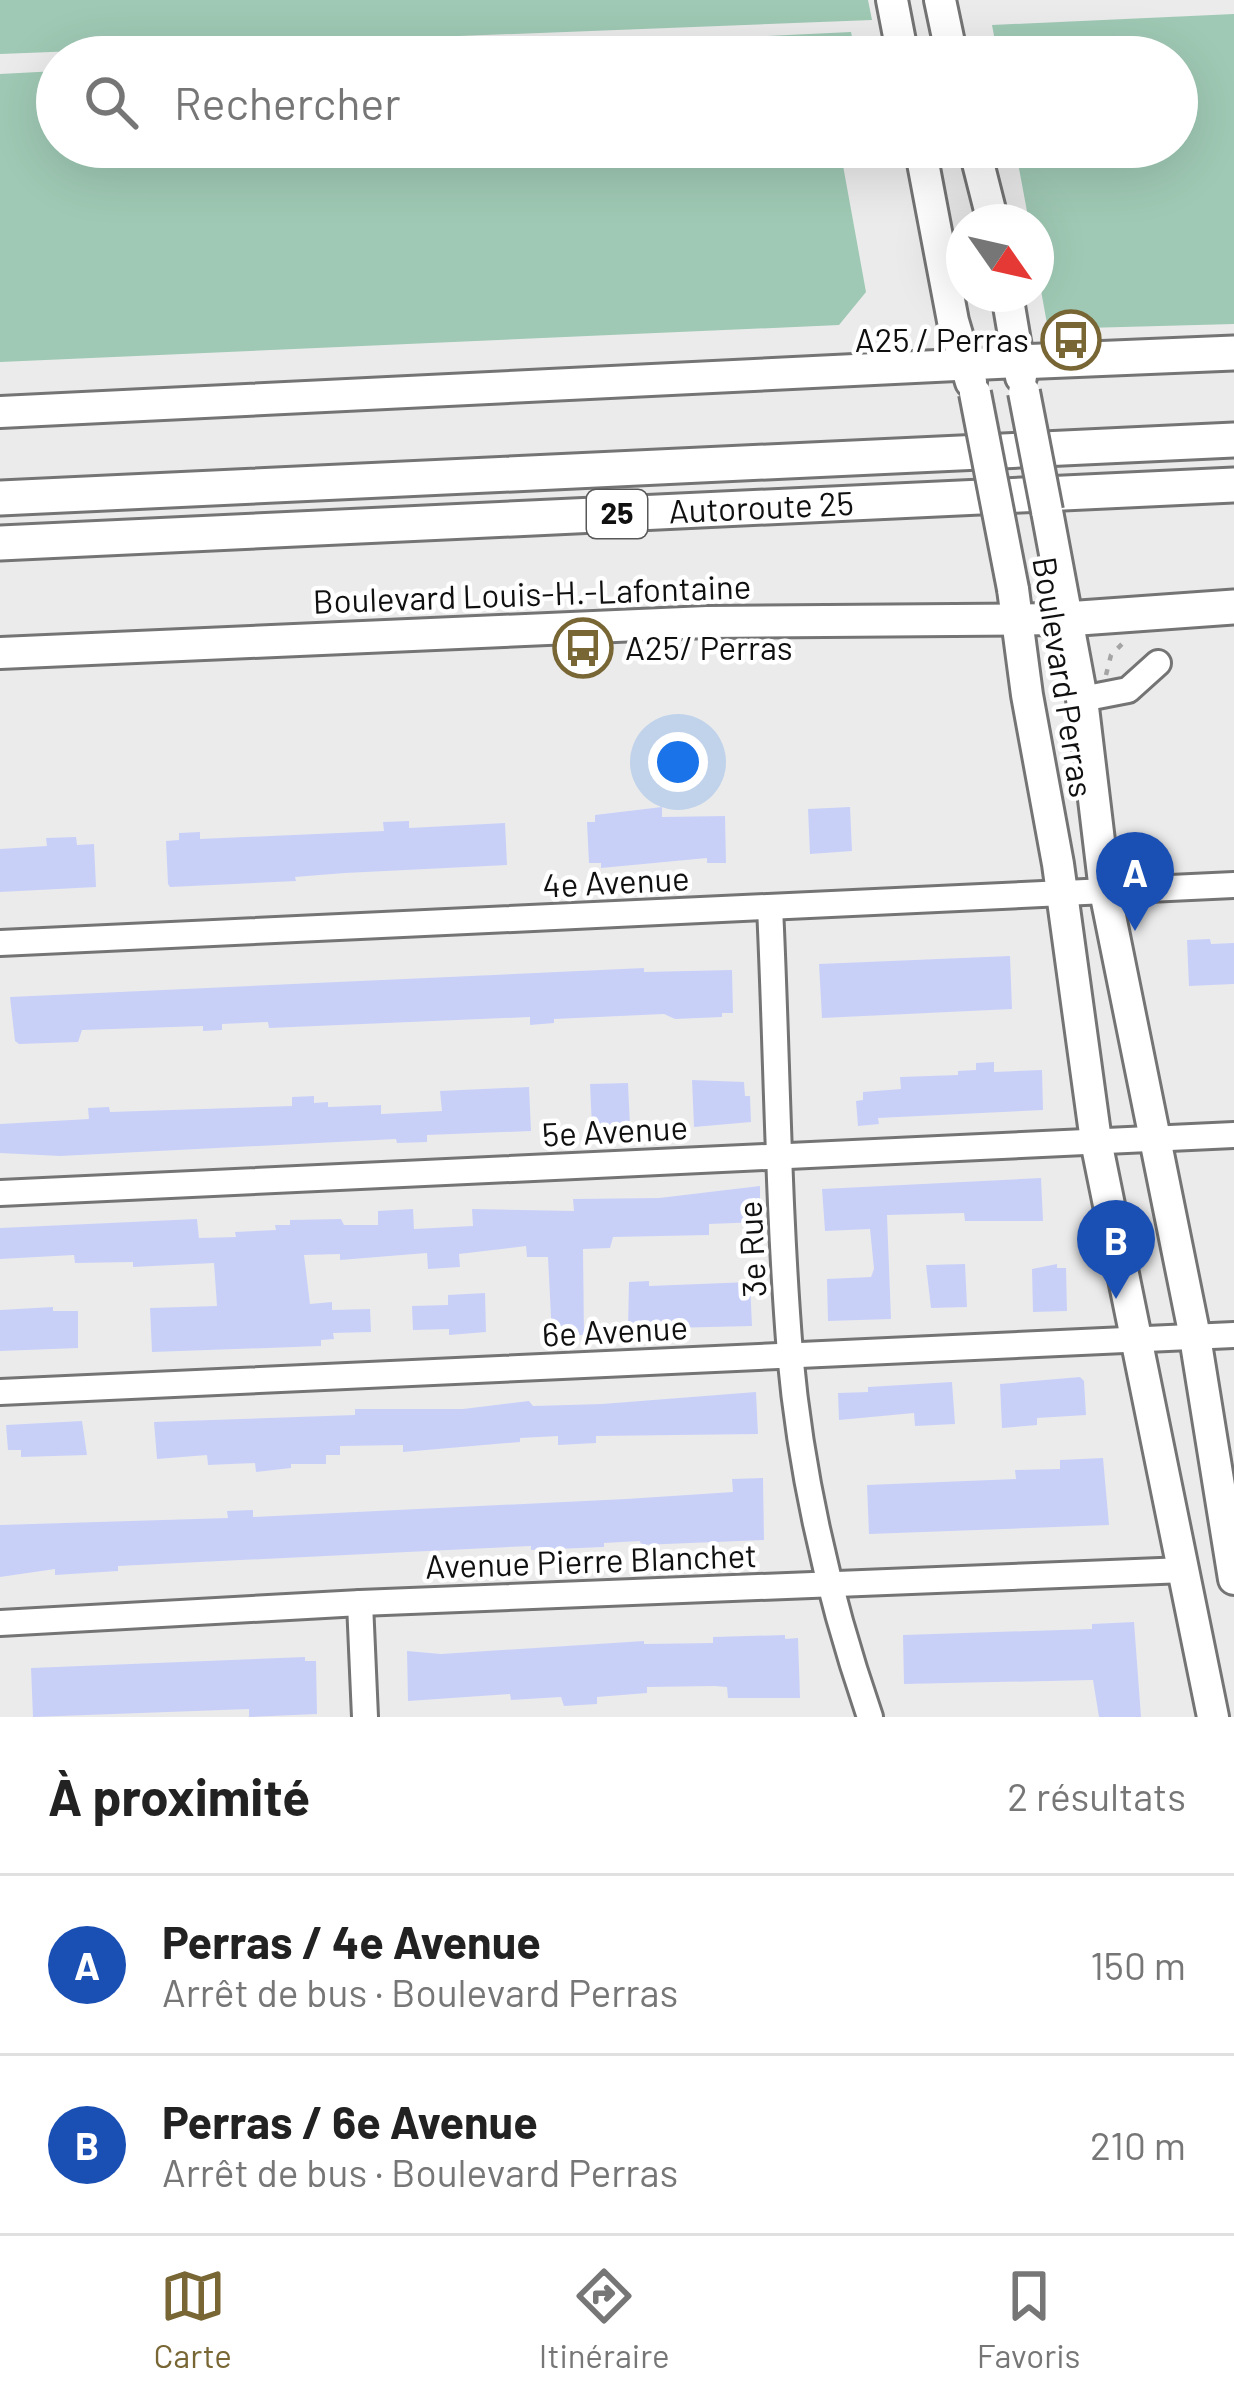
<!DOCTYPE html>
<html lang="fr">
<meta charset="utf-8">
<style>
body{margin:0;font-family:Barlow,sans-serif;background:#f6f6f6;color:#222}
.compass{position:absolute;left:946px;top:204px;width:108px;height:108px;border-radius:50%;background:#fff;box-shadow:0 12px 48px #0002;rotate:124deg}
.you{position:absolute;left:678px;top:762px;width:42px;height:42px;margin:-30px;border:9px solid #fff;border-radius:50%;background:#1a73e8;box-shadow:0 0 0 18px #1a73e833}
.badge{display:grid;place-items:center;width:78px;height:78px;border-radius:50%;background:#786735;color:#fff;font-size:39px;font-weight:700}
.pin{position:absolute;translate:-50% -99px;filter:drop-shadow(0 3px 6px #0008)}
.pin::after{content:'';position:absolute;top:63px;width:42px;height:36px;background:inherit;clip-path:polygon(0 0,100% 0,50% 100%)}
.list{margin:0;padding:0;list-style:none}
h2{display:flex;justify-content:space-between;align-items:center;height:156px;margin:0;padding:0 48px;font-size:51px}
h2 small{font-size:39px;font-weight:400;color:#767676}
.list li{display:grid;grid-template-columns:78px 1fr auto;gap:36px;align-items:center;box-sizing:border-box;height:180px;padding:0 48px;border-top:3px solid #e0e0e0}
.list b{display:block;font-size:45px;white-space:nowrap}
.list p{margin:0;font-size:39px;white-space:nowrap;color:#767676}
.list em{font-size:39px;font-style:normal;color:#767676}
.icon{flex:none;width:66px;height:66px;fill:none;stroke:currentColor;stroke-width:2;stroke-linecap:round;stroke-linejoin:round}
.map{position:relative;flex:none;width:1234px;height:1717px;overflow:hidden}
.search{position:absolute;background:#fff;box-shadow:0 12px 48px #0002;left:36px;right:36px;top:36px;height:132px;display:flex;align-items:center;gap:30px;box-sizing:border-box;padding:0 42px;border-radius:66px;color:#767676;font-size:45px}
.sheet{height:516px;background:#fff}
nav{display:flex;justify-content:space-around;align-items:center;box-sizing:border-box;height:168px;border-top:3px solid #e0e0e0;background:#fff;font-size:33px;color:#767676}
nav a{display:grid;justify-items:center;gap:6px}
nav .on{color:#786735}
.map>svg:first-child{display:block}
.green{fill:#9fc9b4}
.building{fill:#c9d0f8}
.lines{fill:none;stroke-linecap:round;stroke-linejoin:round}
.minor-casing{stroke:#747475;stroke-width:30}
.major-casing{stroke:#747475;stroke-width:36}
.highway-casing{stroke:#747475;stroke-width:39}
.path{stroke:#a4a4a4;stroke-width:4.5;stroke-dasharray:6 9;stroke-linecap:butt}
.minor{stroke:#fff;stroke-width:24}
.major{stroke:#fff;stroke-width:30}
.highway{stroke:#fff;stroke-width:33}
.major-bridge-casing{stroke:#747475;stroke-width:36;stroke-linecap:butt}
.major-bridge{stroke:#fff;stroke-width:30}
.labels{text-anchor:middle;stroke-width:9;stroke-linejoin:round;paint-order:stroke}
.shield{fill:#fff;stroke:#585858;stroke-width:3}
.shield-label{font-size:30px;font-weight:bold;fill:#101010}
.poi-label{font-size:33px;fill:#101010;stroke:#fff;text-anchor:end}
.street-label{font-size:33px;fill:#101010;stroke:#fff}
</style>
<div class="map">
<svg width="1234" height="1717" viewBox="0 0 1234 1717">
<rect width="100%" height="100%" fill="#ebebec"/>
<g class="green">
<path d="M 0,0 L 868,0 L 872,20 L 0,54 Z"/>
<path d="M 1234,14 L 1234,324 L 1048,329 L 1036,263 L 1036,222 L 1029,222 L 1015,147 L 1177,147 L 1177,57 L 998,57 L 992,25 Z"/>
<path d="M 851,32 L 856,57 L 338,57 Z"/>
<path d="M 57,71 L 57,147 L 852,147 L 842,160 L 866,292 L 839,325 L 0,362 L 0,74 Z"/>
</g>
<g class="building">
<path d="M 662,807 L 662,817 L 725,816 L 726,863 L 707,863 L 707,858 L 601,868 L 601,863 L 589,863 L 587,822 L 595,822 L 595,815 Z"/>
<path d="M 850,807 L 852,851 L 810,854 L 808,809 Z"/>
<path d="M 409,821 L 409,828 L 505,823 L 507,865 L 345,873 L 295,877 L 296,881 L 170,887 L 168,884 L 166,841 L 179,840 L 179,833 L 200,832 L 200,839 L 384,831 L 383,822 Z"/>
<path d="M 76,837 L 77,845 L 94,844 L 96,887 L 0,892 L 0,849 L 47,846 L 46,838 Z"/>
<path d="M 1210,939 L 1211,944 L 1234,943 L 1234,984 L 1189,986 L 1187,940 Z"/>
<path d="M 1010,956 L 1012,1009 L 822,1018 L 819,964 Z"/>
<path d="M 644,968 L 644,972 L 732,970 L 733,1013 L 722,1013 L 722,1017 L 675,1019 L 664,1014 L 554,1019 L 554,1023 L 530,1025 L 530,1017 L 269,1028 L 268,1022 L 222,1024 L 222,1030 L 203,1031 L 203,1026 L 82,1030 L 78,1042 L 19,1044 L 15,1041 L 10,997 Z"/>
<path d="M 994,1062 L 994,1072 L 1042,1070 L 1043,1110 L 878,1118 L 879,1124 L 858,1126 L 856,1101 L 863,1100 L 863,1092 L 901,1089 L 900,1077 L 958,1075 L 958,1071 L 976,1070 L 976,1063 Z"/>
<path d="M 692,1080 L 744,1082 L 745,1096 L 750,1096 L 751,1122 L 694,1127 Z"/>
<path d="M 628,1083 L 630,1126 L 592,1128 L 590,1084 Z"/>
<path d="M 529,1087 L 531,1131 L 427,1135 L 427,1142 L 397,1143 L 396,1139 L 60,1156 L 0,1153 L 0,1124 L 89,1119 L 88,1108 L 109,1107 L 110,1112 L 292,1106 L 292,1097 L 314,1096 L 314,1103 L 328,1102 L 328,1107 L 381,1105 L 381,1114 L 442,1111 L 440,1091 Z"/>
<path d="M 1041,1178 L 1043,1221 L 965,1221 L 964,1213 L 887,1215 L 891,1319 L 828,1321 L 827,1279 L 871,1277 L 874,1269 L 870,1229 L 825,1231 L 822,1189 Z"/>
<path d="M 760,1186 L 760,1222 L 709,1224 L 709,1235 L 613,1237 L 610,1248 L 583,1249 L 584,1335 L 552,1336 L 548,1257 L 527,1257 L 526,1246 L 459,1254 L 460,1267 L 428,1269 L 427,1253 L 340,1260 L 340,1254 L 304,1255 L 310,1304 L 332,1302 L 332,1310 L 370,1309 L 371,1332 L 333,1333 L 334,1339 L 321,1340 L 321,1346 L 152,1352 L 150,1308 L 217,1306 L 214,1263 L 133,1267 L 133,1262 L 75,1263 L 74,1255 L 0,1259 L 0,1228 L 197,1219 L 199,1238 L 236,1237 L 235,1232 L 276,1230 L 275,1225 L 290,1225 L 290,1220 L 341,1219 L 344,1225 L 378,1225 L 378,1211 L 413,1209 L 414,1229 L 473,1226 L 472,1209 L 574,1211 L 573,1199 L 659,1198 Z"/>
<path d="M 965,1264 L 967,1307 L 931,1308 L 926,1265 Z"/>
<path d="M 1057,1264 L 1057,1268 L 1066,1268 L 1067,1311 L 1033,1312 L 1032,1269 Z"/>
<path d="M 649,1281 L 649,1286 L 750,1282 L 752,1326 L 628,1329 L 629,1282 Z"/>
<path d="M 485,1293 L 486,1332 L 449,1335 L 449,1329 L 413,1330 L 412,1306 L 448,1305 L 448,1295 Z"/>
<path d="M 53,1307 L 53,1311 L 78,1311 L 78,1348 L 0,1351 L 0,1310 Z"/>
<path d="M 1080,1377 L 1084,1381 L 1086,1415 L 1037,1418 L 1037,1425 L 1002,1428 L 1000,1384 Z"/>
<path d="M 952,1382 L 955,1424 L 915,1426 L 914,1413 L 839,1420 L 838,1393 L 868,1392 L 868,1387 Z"/>
<path d="M 756,1392 L 758,1434 L 596,1436 L 596,1443 L 558,1445 L 558,1436 L 520,1438 L 520,1442 L 403,1452 L 403,1445 L 340,1446 L 340,1455 L 326,1455 L 326,1464 L 291,1464 L 291,1468 L 256,1472 L 255,1463 L 208,1465 L 207,1455 L 157,1459 L 154,1422 L 355,1415 L 355,1409 L 463,1409 L 529,1401 L 533,1406 L 602,1404 Z"/>
<path d="M 82,1421 L 87,1455 L 21,1457 L 21,1450 L 8,1450 L 6,1425 Z"/>
<path d="M 1103,1458 L 1109,1525 L 869,1534 L 867,1485 L 1016,1479 L 1015,1470 L 1060,1469 L 1060,1460 Z"/>
<path d="M 763,1478 L 764,1540 L 641,1545 L 640,1541 L 604,1543 L 604,1547 L 531,1550 L 531,1546 L 118,1566 L 118,1571 L 55,1575 L 55,1569 L 0,1577 L 0,1525 L 228,1518 L 227,1511 L 253,1510 L 253,1517 L 626,1499 L 733,1492 L 732,1479 Z"/>
<path d="M 1134,1622 L 1141,1717 L 1099,1717 L 1093,1680 L 904,1684 L 903,1635 L 1092,1629 L 1092,1624 Z"/>
<path d="M 785,1635 L 785,1639 L 798,1638 L 800,1698 L 728,1698 L 727,1687 L 714,1686 L 647,1687 L 647,1693 L 597,1697 L 597,1704 L 564,1706 L 561,1697 L 511,1700 L 510,1694 L 408,1701 L 407,1651 L 441,1654 L 644,1641 L 644,1644 L 713,1643 L 713,1637 Z"/>
<path d="M 305,1657 L 305,1661 L 316,1661 L 317,1714 L 249,1717 L 249,1709 L 33,1717 L 31,1668 Z"/>
</g>
<g class="lines">
<g class="minor-casing">
<g id="minor">
<path d="M 1082,699 L 1128,690 L 1158,663"/>
<path d="M 770,907 C 777,1056 778,1205 790,1353 C 801,1476 830,1601 870,1717"/>
<path d="M 0,943 L 1234,885"/>
<path d="M 0,1193 L 1234,1135"/>
<path d="M 0,1392 L 1234,1335"/>
<path d="M 360,1603 L 365,1717"/>
<path d="M 0,1623 L 360,1603 L 1185,1570"/>
</g>
</g>
<g class="major-casing">
<g id="major">
<path d="M 892,0 L 903,57"/>
<path d="M 940,0 L 952,57"/>
<path d="M 920,147 L 953,321 L 971,382"/>
<path d="M 974,147 L 993,222"/>
<path d="M 1007,294 L 1021,377"/>
<path d="M 0,412 L 1018,362"/>
<path d="M 1047,511 L 1082,699 L 1105,891 L 1195,1337 L 1234,1579"/>
<path d="M 1013,589 L 1027,695 L 1058,864 L 1096,1141 L 1213,1717"/>
<path d="M 0,653 L 707,622 L 1066,619"/>
</g>
</g>
<g class="highway-casing">
<g id="highway">
<path d="M 1018,362 L 1234,353"/>
<path d="M 0,498 L 1234,440"/>
<path id="s1" d="M 0,543 L 1234,485"/>
<path d="M 1066,619 L 1234,607"/>
</g>
</g>
<path class="path" d="M 1106,675 L 1111,655 L 1122,644"/>
<use href="#minor" class="minor"/>
<use href="#major" class="major"/>
<use href="#highway" class="highway"/>
<g class="major-bridge-casing">
<g id="major-bridge">
<path d="M 1024,392 L 1047,511"/>
<path d="M 975,393 L 1013,589"/>
</g>
</g>
<use href="#major-bridge" class="major-bridge"/>
</g>
<defs>
<g id="bus-ring" transform="scale(3)"><circle r="9.5" fill="#fff" stroke="#786735" stroke-width="1.5"/><path d="M-5-6H5V4H4V6H2V4H-2V6H-4V4H-5ZM-3.5-4V0h7V-4ZM-3.5 1.2v1.5H-2V1.2ZM2 1.2v1.5H3.5V1.2Z" fill="#786735"/></g>
</defs>
<g fill-rule="evenodd">
<use href="#bus-ring" x="1071" y="340"/>
<use href="#bus-ring" x="583" y="648"/>
</g>
<g class="labels">
<rect class="shield" x="587" y="490" width="60" height="48" rx="9"/>
<g class="shield-label">
<text x="617" y="524">25</text>
</g>
<g class="poi-label">
<text x="1029" y="352">A25 / Perras</text>
<text x="625" y="660" text-anchor="start">A25/ Perras</text>
</g>
<g class="street-label">
<text dy="12" stroke="none"><textPath href="#s1" startOffset="762">Autoroute 25</textPath></text>
<text transform="translate(532 594) rotate(-2)" y="12">Boulevard Louis-H.-Lafontaine</text>
<text transform="translate(1063 677) rotate(81)" y="12">Boulevard Perras</text>
<text transform="translate(616 882) rotate(-3)" y="12">4e Avenue</text>
<text transform="translate(615 1131) rotate(-3)" y="12">5e Avenue</text>
<text transform="translate(752 1249) rotate(-93)" y="12">3e Rue</text>
<text transform="translate(615 1331) rotate(-3)" y="12">6e Avenue</text>
<text transform="translate(591 1561) rotate(-2)" y="12">Avenue Pierre Blanchet</text>
</g>
</g>
</svg>
<svg class="compass" viewBox="-18 -18 36 36"><path d="M0-13l5 13h-10z" fill="#e53935"/><path d="M0 13l5-13h-10z" fill="#767676"/></svg>
<div class="you"></div>
<div class="pin badge" style="left:1135px;top:931px;background:#1a4fb4">A</div>
<div class="pin badge" style="left:1116px;top:1299px;background:#1a4fb4">B</div>
<div class="search"><svg class="icon" aria-label="search" viewBox="0 0 24 24"><circle cx="10" cy="10" r="6"/><path d="M15 15l6 6"/></svg>Rechercher</div>
</div>
<section class="sheet">
<h2>À proximité<small>2 résultats</small></h2>
<ul class="list">
<li><span class="badge" style="background:#1a4fb4">A</span><div><b>Perras / 4e Avenue</b><p>Arrêt de bus · Boulevard Perras</p></div><em>150 m</em></li>
<li><span class="badge" style="background:#1a4fb4">B</span><div><b>Perras / 6e Avenue</b><p>Arrêt de bus · Boulevard Perras</p></div><em>210 m</em></li>
</ul>
</section>
<nav>
<a class="on"><svg class="icon" aria-label="map" viewBox="0 0 24 24"><path d="M3 6l6-2 6 2 6-2v14l-6 2-6-2-6 2zM9 4v14M15 6v14"/></svg>Carte</a>
<a><svg class="icon" aria-label="directions" viewBox="0 0 24 24"><path d="M12 3l9 9-9 9-9-9zM9 14v-3h6M13 9l2 2-2 2"/></svg>Itinéraire</a>
<a><svg class="icon" aria-label="saved" viewBox="0 0 24 24"><path d="M7 4h10v16l-5-4-5 4z"/></svg>Favoris</a>
</nav>
